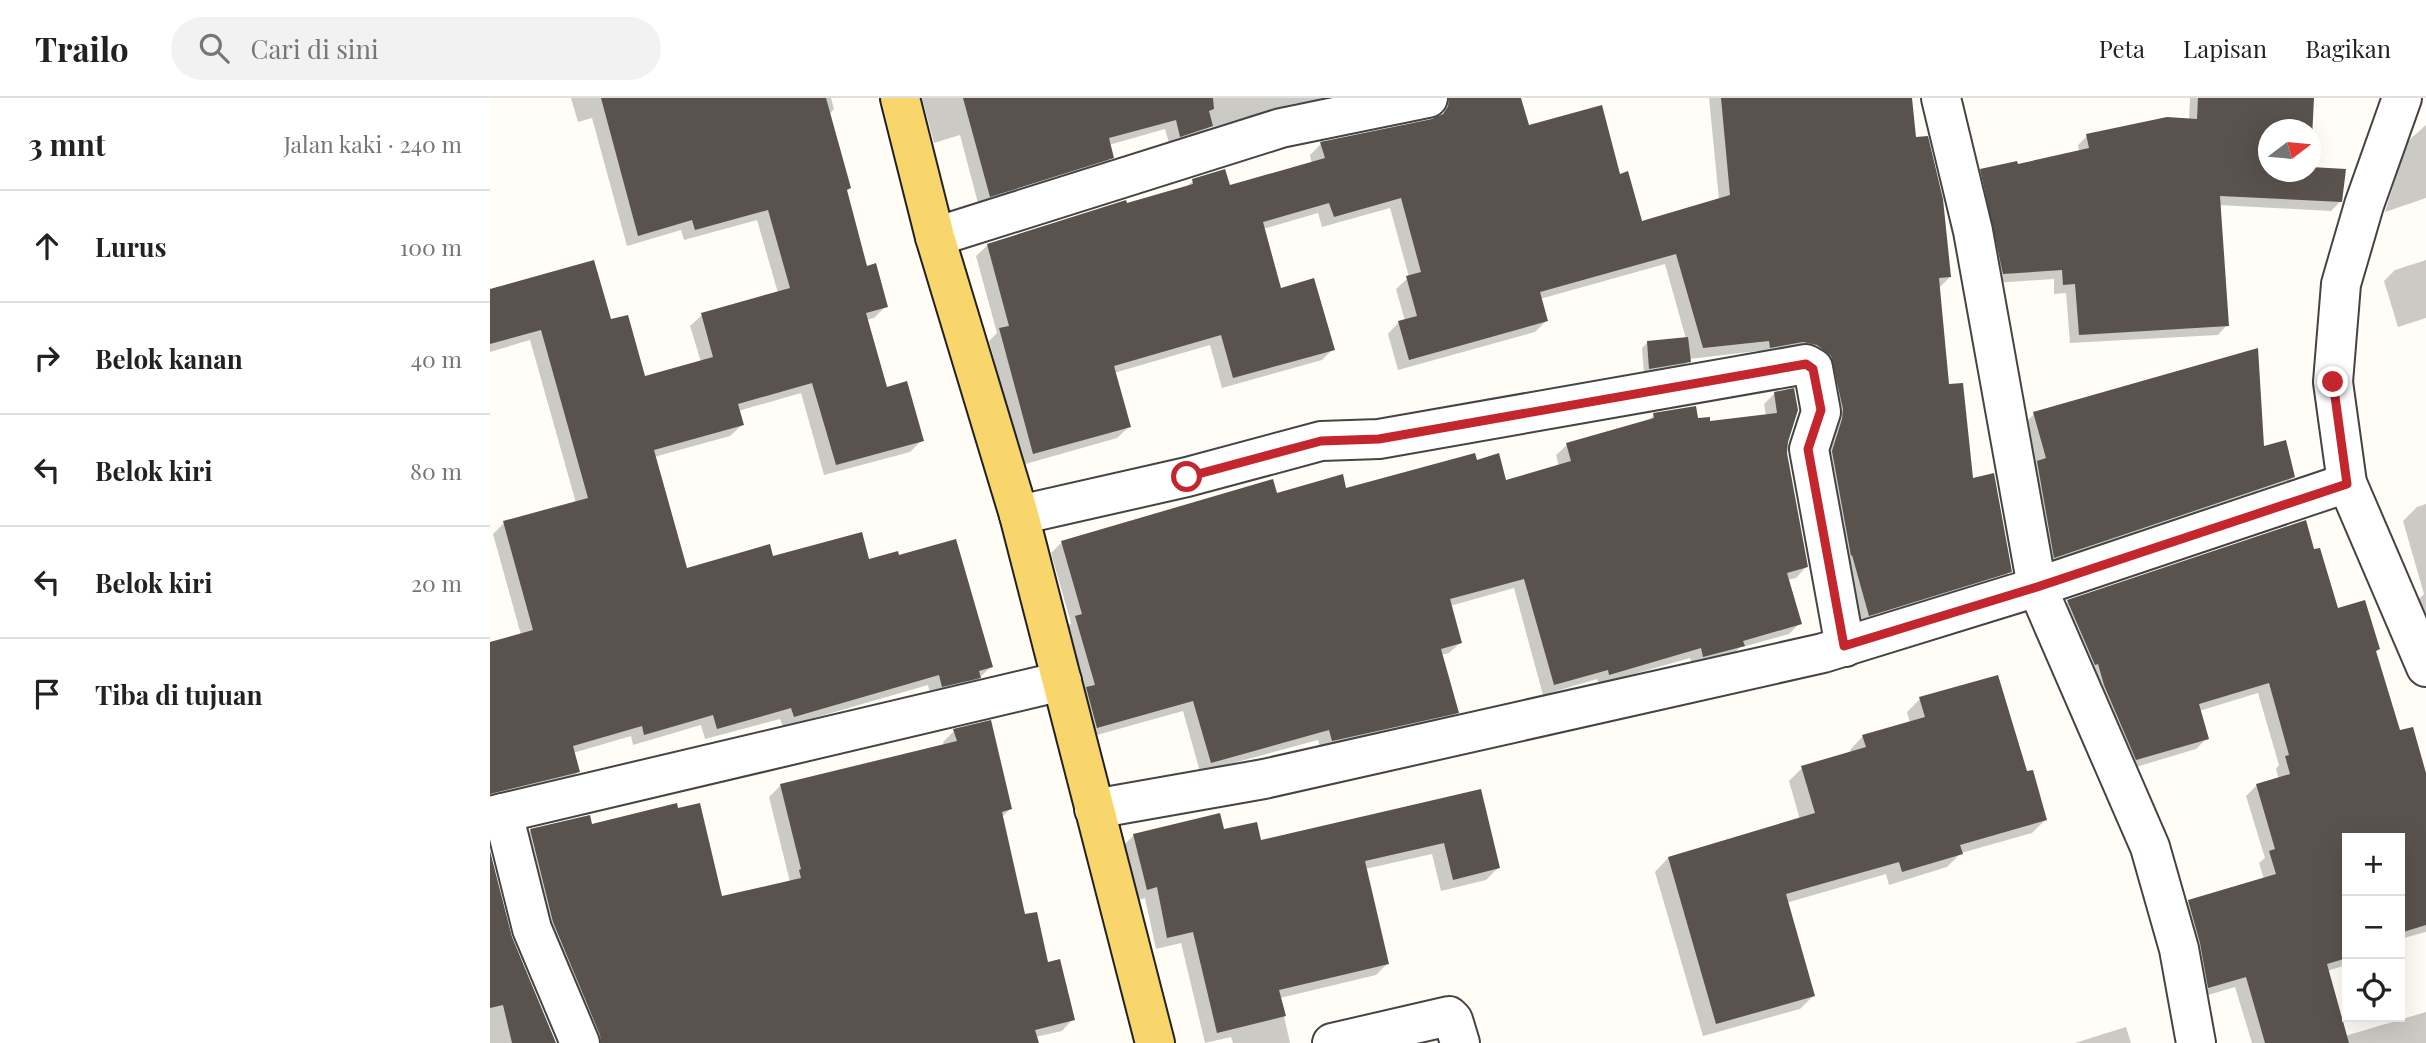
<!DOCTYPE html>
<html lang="id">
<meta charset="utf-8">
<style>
body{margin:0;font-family:"Playfair Display",serif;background:#f2f2f2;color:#222}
.controls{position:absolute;right:21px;bottom:21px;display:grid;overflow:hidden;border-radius:0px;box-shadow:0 7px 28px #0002}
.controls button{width:63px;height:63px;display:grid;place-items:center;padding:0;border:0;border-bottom:2px solid #e0e0e0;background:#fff;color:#222;font:35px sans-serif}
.compass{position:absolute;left:1768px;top:21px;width:63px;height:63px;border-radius:50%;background:#fff;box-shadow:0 7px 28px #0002;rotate:74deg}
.stop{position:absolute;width:21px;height:21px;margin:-16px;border:5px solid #c4262e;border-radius:50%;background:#fff}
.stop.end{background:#c4262e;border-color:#fff;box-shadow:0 2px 7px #0008}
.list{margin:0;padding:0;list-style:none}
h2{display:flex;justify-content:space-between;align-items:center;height:91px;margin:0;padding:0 28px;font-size:30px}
h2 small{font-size:23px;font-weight:400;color:#767676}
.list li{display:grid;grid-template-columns:46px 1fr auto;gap:21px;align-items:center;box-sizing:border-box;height:112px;padding:0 28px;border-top:2px solid #e0e0e0}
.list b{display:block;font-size:26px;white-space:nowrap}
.list em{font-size:23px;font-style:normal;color:#767676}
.icon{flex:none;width:38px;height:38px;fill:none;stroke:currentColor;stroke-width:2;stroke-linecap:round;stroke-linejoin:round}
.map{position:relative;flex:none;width:1936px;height:945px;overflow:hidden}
header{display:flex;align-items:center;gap:42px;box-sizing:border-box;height:98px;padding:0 35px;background:#fff;border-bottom:2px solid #e0e0e0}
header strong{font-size:33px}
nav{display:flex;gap:38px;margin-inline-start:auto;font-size:24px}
.search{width:490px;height:63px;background:#f2f2f2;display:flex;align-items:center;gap:18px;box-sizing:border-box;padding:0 24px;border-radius:38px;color:#767676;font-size:26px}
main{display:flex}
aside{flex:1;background:#fff}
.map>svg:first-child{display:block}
.shadow{fill:#0003}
.building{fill:#5a524d}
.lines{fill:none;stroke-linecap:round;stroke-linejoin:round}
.minor-casing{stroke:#444;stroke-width:42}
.major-casing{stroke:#222;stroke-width:42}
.minor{stroke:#fff;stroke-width:38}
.major{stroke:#f9d66b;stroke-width:38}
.route{stroke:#c4262e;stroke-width:9}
</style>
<header>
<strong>Trailo</strong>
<div class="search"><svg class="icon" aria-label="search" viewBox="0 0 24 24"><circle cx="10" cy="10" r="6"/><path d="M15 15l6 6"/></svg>Cari di sini</div>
<nav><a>Peta</a><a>Lapisan</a><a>Bagikan</a></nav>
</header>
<main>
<aside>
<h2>3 mnt<small>Jalan kaki · 240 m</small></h2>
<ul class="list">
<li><svg class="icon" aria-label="ahead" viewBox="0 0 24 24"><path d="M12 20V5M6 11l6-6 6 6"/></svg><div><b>Lurus</b></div><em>100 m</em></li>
<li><svg class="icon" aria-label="right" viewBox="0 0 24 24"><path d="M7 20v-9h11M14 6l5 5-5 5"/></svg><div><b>Belok kanan</b></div><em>40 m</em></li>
<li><svg class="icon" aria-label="left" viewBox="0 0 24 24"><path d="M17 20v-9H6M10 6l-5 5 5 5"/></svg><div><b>Belok kiri</b></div><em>80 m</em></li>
<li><svg class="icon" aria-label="left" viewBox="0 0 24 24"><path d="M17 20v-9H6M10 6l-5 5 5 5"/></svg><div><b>Belok kiri</b></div><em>20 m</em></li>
<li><svg class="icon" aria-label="arrive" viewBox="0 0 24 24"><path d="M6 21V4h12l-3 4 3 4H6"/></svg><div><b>Tiba di tujuan</b></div></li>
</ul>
</aside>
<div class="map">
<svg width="1936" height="945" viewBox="0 0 1936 945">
<rect width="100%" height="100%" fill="#fffdf5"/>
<g class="shadow">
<path d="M 81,0 L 341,0 L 344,11 L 339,17 L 355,93 L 376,170 L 396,208 L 384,220 L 376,222 L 396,291 L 432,342 L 420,354 L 334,377 L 311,295 L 248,313 L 252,327 L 240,338 L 164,359 L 195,472 L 282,460 L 378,463 L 501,569 L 477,591 L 441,599 L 438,587 L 293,629 L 290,621 L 215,641 L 211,627 L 143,647 L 141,638 L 83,655 L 88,674 L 76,685 L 0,703 L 0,546 L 31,537 L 3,436 L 14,425 L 86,405 L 40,242 L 0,254 L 0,193 L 119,224 L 153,280 L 211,264 L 200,228 L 212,217 L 288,195 L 267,122 L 194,142 L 191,132 L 137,148 L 102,20 L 88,24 Z"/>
<path d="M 432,0 L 866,0 L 809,12 L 807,5 L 719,30 L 710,39 L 680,48 L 675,31 L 619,47 L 622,59 L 611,70 L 489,109 L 470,37 L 444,45 Z"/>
<path d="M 1219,0 L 1420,0 L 1425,41 L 1460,179 L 1448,191 L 1457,288 L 1482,383 L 1520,473 L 1509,485 L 1368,528 L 1350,468 L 1330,269 L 1269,260 L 1268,253 L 1199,261 L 1194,269 L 1154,276 L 1152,250 L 1157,245 L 1196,241 L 1175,166 L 1050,201 L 1056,223 L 1045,234 L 908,272 L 898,236 L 909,224 L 915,223 L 906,191 L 919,179 L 900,110 L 832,129 L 828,115 L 773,131 L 790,192 L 843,251 L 832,262 L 732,290 L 720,247 L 624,275 L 639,329 L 627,340 L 532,367 L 499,243 L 507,235 L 486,158 L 498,147 L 695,90 L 703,83 L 739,89 L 822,66 L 820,57 L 831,46 L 1038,30 L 1129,78 L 1151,125 L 1229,102 Z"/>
<path d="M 1700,0 L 1822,0 L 1778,32 L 1778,74 L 1820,74 L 1820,71 L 1854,73 L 1850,104 L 1841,113 L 1729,107 L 1737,227 L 1728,237 L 1580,245 L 1576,195 L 1564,196 L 1564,181 L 1504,185 L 1482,82 L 1491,72 L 1526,68 L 1589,54 L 1588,47 L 1597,38 L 1699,22 Z"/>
<path d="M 1936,27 L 1936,100 L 1895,114 L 1917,44 Z"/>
<path d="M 1936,162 L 1936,220 L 1908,229 L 1894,183 L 1905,172 Z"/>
<path d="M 1285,295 L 1296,344 L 1296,355 L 1316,469 L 1306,480 L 1297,482 L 1310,525 L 1299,536 L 1249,550 L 1242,558 L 1203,569 L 1200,560 L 1109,586 L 1107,581 L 1053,597 L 1024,490 L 960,508 L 970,545 L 959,555 L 951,557 L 967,614 L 956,625 L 831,653 L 828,642 L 710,674 L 693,613 L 596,640 L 576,531 L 581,525 L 561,455 L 572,444 L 786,397 L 855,392 L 985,364 L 1015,384 L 1069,369 L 1066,357 L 1077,347 L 1157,324 L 1164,317 L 1218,324 L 1276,318 L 1274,306 Z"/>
<path d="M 1544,316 L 1773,350 L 1803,379 L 1792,390 L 1553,470 L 1533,327 Z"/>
<path d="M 1936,406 L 1936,526 L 1929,501 L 1934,496 L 1913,423 L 1927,409 Z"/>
<path d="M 1815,424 L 1823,453 L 1847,512 L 1888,551 L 1885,554 L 1909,634 L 1936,681 L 1936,834 L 1910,841 L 1910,740 L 1857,740 L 1857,864 L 1853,868 L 1837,873 L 1855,938 L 1936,914 L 1936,945 L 1762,945 L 1745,889 L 1708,900 L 1688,814 L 1699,803 L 1774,781 L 1769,765 L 1775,760 L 1756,698 L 1767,687 L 1789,681 L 1786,671 L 1789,667 L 1768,595 L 1709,613 L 1717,640 L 1706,651 L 1636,672 L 1567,514 L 1578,504 Z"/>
<path d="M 1430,601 L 1536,675 L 1555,722 L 1542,735 L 1471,755 L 1457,769 L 1399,787 L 1396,776 L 1296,805 L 1323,898 L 1310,911 L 1213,938 L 1165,774 L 1178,760 L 1310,722 L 1299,683 L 1312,670 L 1361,655 L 1360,652 L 1373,638 L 1420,625 L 1417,614 Z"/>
<path d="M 464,633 L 520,711 L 511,720 L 534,818 L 583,921 L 572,933 L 545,939 L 547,945 L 98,945 L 29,744 L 40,733 L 101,728 L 231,800 L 300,784 L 279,699 L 290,688 L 454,648 L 453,644 Z"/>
<path d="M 989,693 L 1008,770 L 996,782 L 951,793 L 942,756 L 875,771 L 898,865 L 886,877 L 790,900 L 800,945 L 743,945 L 741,939 L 715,945 L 691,845 L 666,851 L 655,800 L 645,803 L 632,749 L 644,737 L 733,733 L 770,744 Z"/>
<path d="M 0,760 L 20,840 L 64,945 L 0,945 Z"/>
<path d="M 1636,929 L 1641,945 L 1585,945 Z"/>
</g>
<g class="building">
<path d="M 111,0 L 336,0 L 361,90 L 357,92 L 377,168 L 386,165 L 398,209 L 376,215 L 397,289 L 417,283 L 434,343 L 346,367 L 322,285 L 248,306 L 254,327 L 164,352 L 197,470 L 280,446 L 283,458 L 372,434 L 379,461 L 408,453 L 409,457 L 466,441 L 503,569 L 489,573 L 491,580 L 452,589 L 449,577 L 304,619 L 301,610 L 227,631 L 223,617 L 154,637 L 152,628 L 83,648 L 90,674 L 0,696 L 0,544 L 43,532 L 13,423 L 98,400 L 51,232 L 0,246 L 0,191 L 104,162 L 121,221 L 138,217 L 155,278 L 223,259 L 211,215 L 300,190 L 278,112 L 205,132 L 202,122 L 148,138 Z"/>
<path d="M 473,0 L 723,0 L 724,11 L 719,13 L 723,28 L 690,39 L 686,22 L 619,40 L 624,60 L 500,99 Z"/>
<path d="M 959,0 L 1031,0 L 1039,27 L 1112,7 L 1130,76 L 1138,73 L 1152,123 L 1240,97 L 1231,0 L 1422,0 L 1426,39 L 1438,38 L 1453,101 L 1461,179 L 1449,180 L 1459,286 L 1473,285 L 1483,380 L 1504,375 L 1522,474 L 1379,518 L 1362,457 L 1361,458 L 1342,353 L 1352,321 L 1353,311 L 1341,258 L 1327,247 L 1313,244 L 1280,250 L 1279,243 L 1213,250 L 1186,156 L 1050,194 L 1058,223 L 919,262 L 908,223 L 927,218 L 916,178 L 931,174 L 911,100 L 844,119 L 839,105 L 773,124 L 791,190 L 824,180 L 845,252 L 743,280 L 731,237 L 624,268 L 641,329 L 543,356 L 509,230 L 519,228 L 497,146 L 636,102 L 637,105 L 703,86 L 702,81 L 735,71 L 740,87 L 835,60 L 830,44 L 942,21 L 953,16 L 958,8 Z"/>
<path d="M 1708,0 L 1824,0 L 1821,60 L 1821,32 L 1779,32 L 1779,74 L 1821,74 L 1821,69 L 1856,71 L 1852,104 L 1730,98 L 1739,228 L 1589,237 L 1585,186 L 1573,187 L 1572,172 L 1513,176 L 1490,71 L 1527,63 L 1528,66 L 1599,50 L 1596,36 L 1677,19 L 1707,21 Z"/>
<path d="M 1198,239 L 1201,264 L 1159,271 L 1157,243 Z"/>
<path d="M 1768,250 L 1774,348 L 1796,342 L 1805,379 L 1564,460 L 1547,363 L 1556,360 L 1543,314 Z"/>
<path d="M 1304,290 L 1308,312 L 1298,344 L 1297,355 L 1318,469 L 1297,475 L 1312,526 L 1253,543 L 1255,548 L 1213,559 L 1211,550 L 1119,577 L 1118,572 L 1064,587 L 1034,481 L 960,501 L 972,545 L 951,551 L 969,615 L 842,643 L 839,632 L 721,665 L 703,603 L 607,630 L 596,589 L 605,587 L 585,518 L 592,516 L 571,443 L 783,381 L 787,395 L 853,376 L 856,390 L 985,355 L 987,362 L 1009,355 L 1016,382 L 1081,363 L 1076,345 L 1164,320 L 1163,315 L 1206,308 L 1208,320 L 1220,319 L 1220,323 L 1287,315 L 1284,294 Z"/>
<path d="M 1816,422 L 1824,451 L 1830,450 L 1848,510 L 1875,502 L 1890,551 L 1886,553 L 1910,632 L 1923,629 L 1936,675 L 1936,827 L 1910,835 L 1910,740 L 1857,740 L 1857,860 L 1837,866 L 1859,945 L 1775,945 L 1756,879 L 1718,890 L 1710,845 L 1698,802 L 1786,776 L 1779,753 L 1785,751 L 1766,686 L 1800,676 L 1795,658 L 1799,657 L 1779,585 L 1709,606 L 1719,641 L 1646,662 L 1614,587 L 1608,566 L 1605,567 L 1577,502 Z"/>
<path d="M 1508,577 L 1537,673 L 1543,672 L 1557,722 L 1470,747 L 1473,756 L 1412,774 L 1409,764 L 1296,796 L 1325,898 L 1226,926 L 1178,759 L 1325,715 L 1311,668 L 1376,649 L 1372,637 L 1435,619 L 1429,599 Z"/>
<path d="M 501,622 L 522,711 L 512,714 L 535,816 L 547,814 L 558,864 L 570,861 L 585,922 L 545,932 L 549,945 L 111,945 L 110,937 L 63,824 L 40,731 L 100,717 L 102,726 L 187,705 L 188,710 L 210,705 L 232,798 L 311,780 L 309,772 L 311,771 L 290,686 L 467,643 L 463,631 Z"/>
<path d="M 991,691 L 1010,770 L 963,782 L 954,745 L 875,763 L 899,866 L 789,892 L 796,918 L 727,935 L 703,834 L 677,840 L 667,789 L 657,792 L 643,736 L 730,715 L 734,731 L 767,724 L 771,742 Z"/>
<path d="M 0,753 L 22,839 L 66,945 L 22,945 L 13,907 L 0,910 Z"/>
</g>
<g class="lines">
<g class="minor-casing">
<g id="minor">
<path d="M 1451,0 L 1483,133 L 1547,489 L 1660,749 L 1689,851 L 1706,945"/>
<path d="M 1912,0 L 1874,107 L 1851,186 L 1843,284 L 1857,385 L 1936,569"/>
<path d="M 445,139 L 791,30 L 938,0"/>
<path d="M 529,417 L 697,379 L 831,343 L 889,341 L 1316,266 L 1323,270 L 1331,314 L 1319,351 L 1355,549"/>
<path d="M 604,711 L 774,681 L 1333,555 L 1547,489 L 1857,385"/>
<path d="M 13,715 L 42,831 L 90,945"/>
<path d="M 0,718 L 572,583"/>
<path d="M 842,945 L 959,918 L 963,922 L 970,945"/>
</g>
</g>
<g class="major-casing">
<path id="major" d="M 410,0 L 445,139 L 529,417 L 665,945"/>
</g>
<use href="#minor" class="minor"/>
<use href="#major" class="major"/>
</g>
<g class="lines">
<path class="route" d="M 697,379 L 831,343 L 889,341 L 1316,266 L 1323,271 L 1331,312 L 1318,351 L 1354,548 L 1547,489 L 1857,386 L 1843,284"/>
</g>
</svg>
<div class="controls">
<button>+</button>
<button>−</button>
<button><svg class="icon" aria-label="locate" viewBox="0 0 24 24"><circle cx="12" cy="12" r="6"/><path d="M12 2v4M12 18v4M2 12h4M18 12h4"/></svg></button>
</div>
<svg class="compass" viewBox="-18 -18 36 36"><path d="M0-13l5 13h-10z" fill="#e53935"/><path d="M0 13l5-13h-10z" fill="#767676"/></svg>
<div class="stop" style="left:697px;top:379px"></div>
<div class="stop end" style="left:1843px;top:284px"></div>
</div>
</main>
